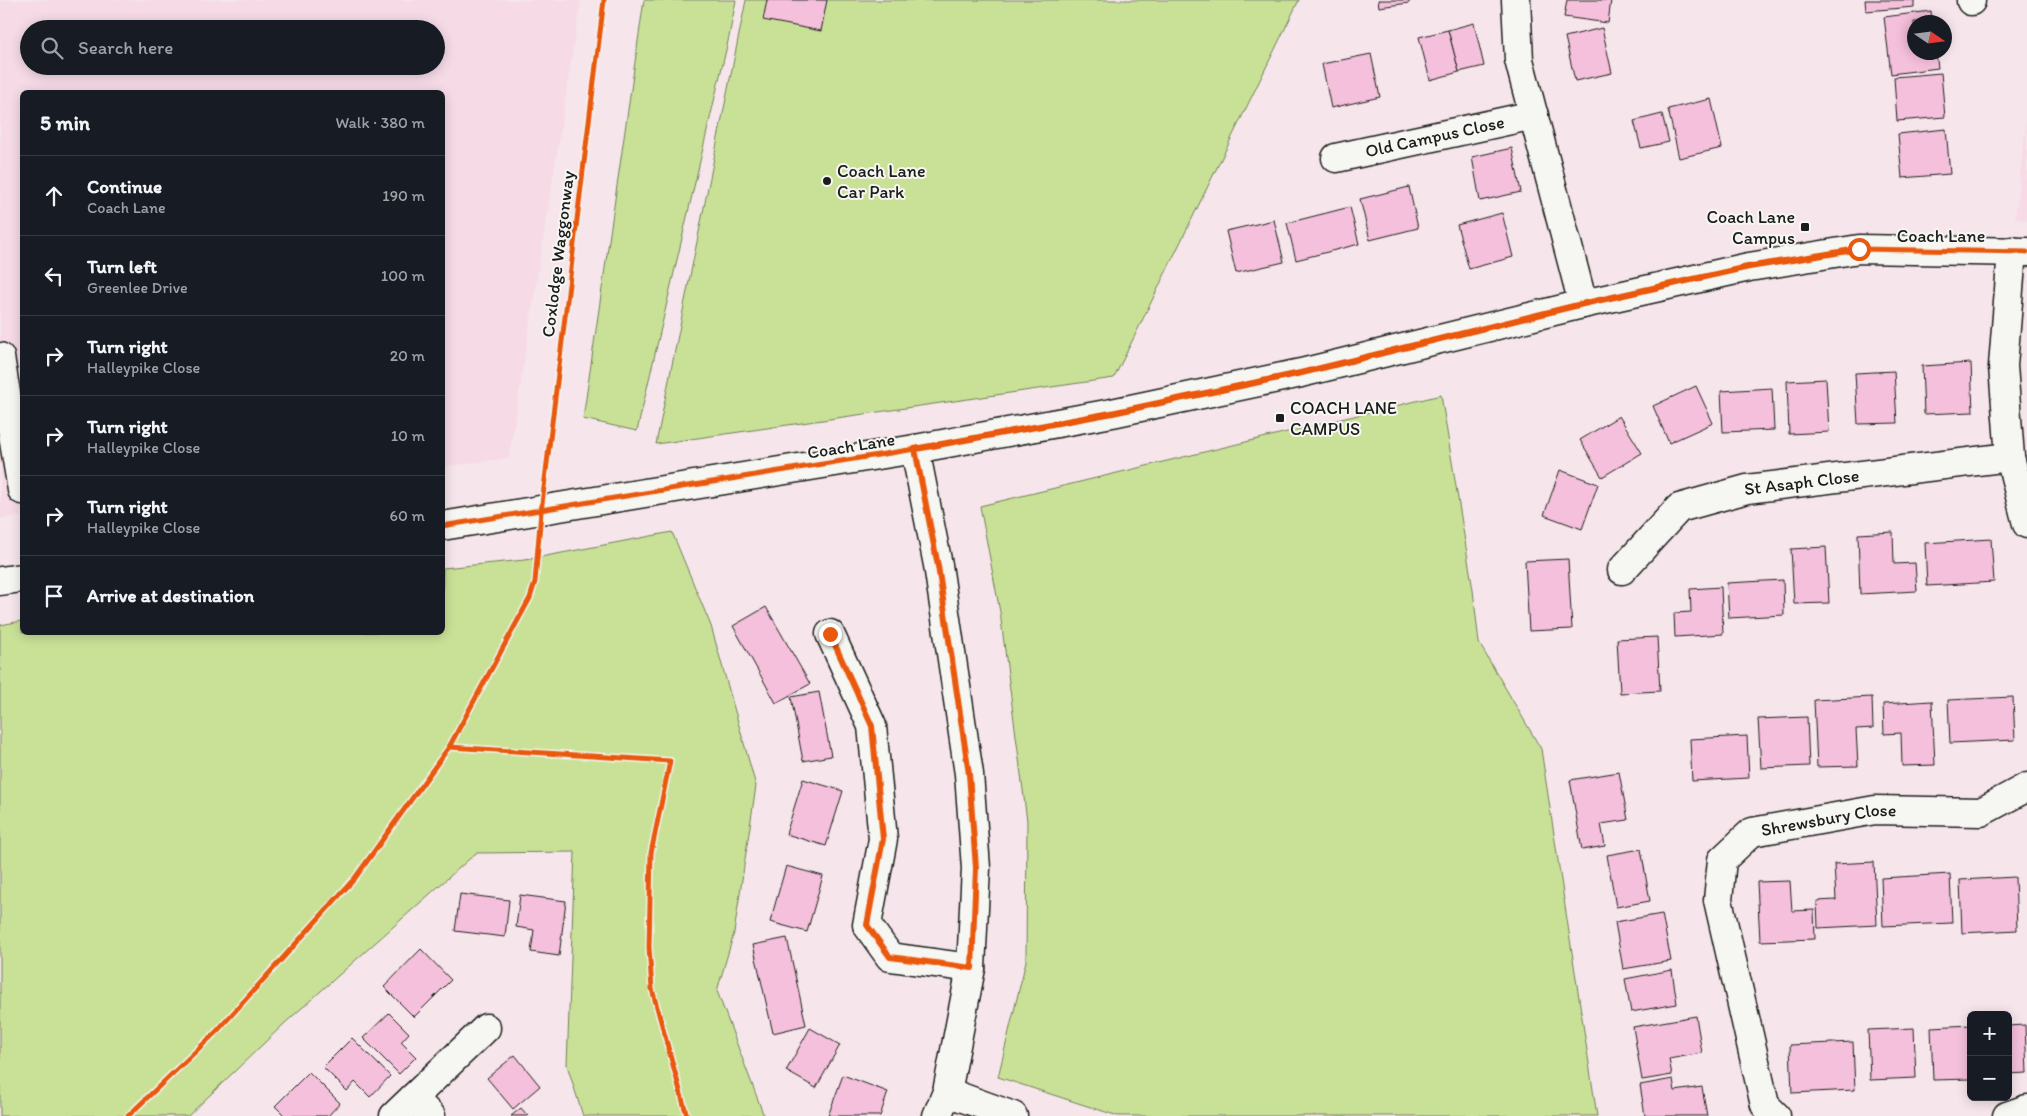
<!DOCTYPE html>
<meta charset="utf-8">
<style>
body{margin:0;font-family:Itim,sans-serif;background:#20242c;color:#f1f3f6}
.controls{position:absolute;right:15px;bottom:15px;display:grid;overflow:hidden;border-radius:8px;box-shadow:0 2px 12px #0003}
.controls button{width:45px;height:45px;display:grid;place-items:center;padding:0;border:0;border-bottom:1px solid #363941;background:#171b24;color:#f1f3f6;font:25px sans-serif}
.compass{position:absolute;left:1907px;top:15px;width:45px;height:45px;border-radius:50%;background:#171b24;box-shadow:0 2px 12px #0003;rotate:103deg}
.stop{position:absolute;width:15px;height:15px;margin:-11px;border:4px solid #ea580c;border-radius:50%;background:#fff}
.stop.end{background:#ea580c;border-color:#fff;box-shadow:0 1px 5px #0008}
.list{margin:0;padding:0;list-style:none}
h2{display:flex;justify-content:space-between;align-items:center;height:65px;margin:0;padding:0 20px;font-size:21px}
h2 small{font-size:16px;font-weight:400;color:#9ea1a6}
.list li{display:grid;grid-template-columns:32px 1fr auto;gap:15px;align-items:center;box-sizing:border-box;height:80px;padding:0 20px;border-top:1px solid #363941}
.list b{display:block;font-size:19px;white-space:nowrap}
.list p{margin:0;font-size:16px;white-space:nowrap;color:#9ea1a6}
.list em{font-size:16px;font-style:normal;color:#9ea1a6}
.icon{flex:none;width:28px;height:28px;fill:none;stroke:currentColor;stroke-width:2;stroke-linecap:round;stroke-linejoin:round}
.map{position:relative;flex:none;width:2027px;height:1116px;overflow:hidden}
.search{position:absolute;background:#171b24;box-shadow:0 2px 12px #0003;left:20px;top:20px;width:425px;height:55px;display:flex;align-items:center;gap:12px;box-sizing:border-box;padding:0 18px;border-radius:28px;color:#9ea1a6;font-size:19px}
.panel{position:absolute;background:#171b24;box-shadow:0 2px 12px #0003;left:20px;top:90px;width:425px;height:545px;border-radius:8px}
.map>svg:first-child{display:block}
.built{fill:#f6dbe6;fill-rule:evenodd}
.green{fill:#c9e197;stroke:#727e5a}
.building{fill:#f5c0db;stroke:#1c1c1c}
.lines{fill:none;stroke-linecap:round;stroke-linejoin:round}
.minor-casing{stroke:#1c1c1c;stroke-width:31}
.minor{stroke:#f6f6f2;stroke-width:28}
.cycleway-casing{stroke:#f6f6f2;stroke-width:8}
.cycleway{stroke:#e8590c;stroke-width:5}
.route{stroke:#ea580c;stroke-width:6}
.poi-dot{fill:#1c1c1c;stroke:#f6f6f2;stroke-width:2}
.labels{text-anchor:middle;stroke-width:4;stroke-linejoin:round;paint-order:stroke}
.street-label{font-size:18px;fill:#1c1c1c;stroke:#f6f6f2}
.poi-label{font-size:18px;fill:#1c1c1c;stroke:#f6f6f2;text-anchor:start}
</style>
<div class="map">
<svg width="2027" height="1116" viewBox="0 0 2027 1116">
<rect width="100%" height="100%" fill="#f6e6eb"/>
<filter id="ink" filterUnits="userSpaceOnUse"><feTurbulence type="fractalNoise" baseFrequency=".02" numOctaves="2"/><feDisplacementMap in="SourceGraphic" scale="10" xChannelSelector="R" yChannelSelector="G"/><feConvolveMatrix kernelMatrix="1 2 1 2 8 2 1 2 1" color-interpolation-filters="sRGB"/></filter>
<g filter="url(#ink)">
<g class="built">
<path d="M 0,0 L 581,0 L 509,458 L 443,467 L 442,92 L 22,92 L 22,516 L 0,519 ZM 29,29 L 436,29 L 436,66 L 29,66 Z"/>
<path d="M 2027,113 L 2027,221 L 2015,218 Z"/>
</g>
<g class="green">
<path d="M 644,0 L 736,0 L 729,37 L 637,431 L 583,419 Z"/>
<path d="M 746,0 L 1299,0 L 1114,378 L 656,444 Z"/>
<path d="M 1441,395 L 1473,590 L 1479,643 L 1541,749 L 1597,1116 L 1118,1116 L 998,1077 L 1026,961 L 1027,821 L 1000,612 L 980,506 Z"/>
<path d="M 672,532 L 711,626 L 756,786 L 734,933 L 717,991 L 764,1116 L 583,1116 L 567,1065 L 575,852 L 476,853 L 285,1023 L 188,1116 L 0,1116 L 0,625 L 22,621 L 22,632 L 442,632 L 443,568 L 525,560 Z"/>
</g>
<g class="building">
<path d="M 767,0 L 827,0 L 821,31 L 763,20 Z"/>
<path d="M 1378,0 L 1409,0 L 1409,3 L 1379,7 Z"/>
<path d="M 1567,0 L 1611,0 L 1608,23 L 1564,17 Z"/>
<path d="M 1865,0 L 1914,0 L 1914,7 L 1866,11 Z"/>
<path d="M 1931,11 L 1932,22 L 1914,22 L 1914,52 L 1936,52 L 1938,68 L 1891,74 L 1884,17 Z"/>
<path d="M 1474,23 L 1484,66 L 1459,72 L 1448,30 Z"/>
<path d="M 1602,28 L 1612,73 L 1575,81 L 1565,37 Z"/>
<path d="M 1448,30 L 1459,72 L 1430,80 L 1419,37 Z"/>
<path d="M 1371,54 L 1380,97 L 1331,108 L 1322,64 Z"/>
<path d="M 1941,73 L 1945,117 L 1897,121 L 1894,77 Z"/>
<path d="M 1711,99 L 1722,148 L 1679,158 L 1668,109 Z"/>
<path d="M 1662,114 L 1669,142 L 1641,148 L 1634,121 Z"/>
<path d="M 1946,129 L 1950,174 L 1902,178 L 1898,134 Z"/>
<path d="M 1512,148 L 1521,192 L 1480,201 L 1472,157 Z"/>
<path d="M 1409,187 L 1418,228 L 1370,240 L 1360,199 Z"/>
<path d="M 1350,207 L 1359,244 L 1296,260 L 1287,223 Z"/>
<path d="M 1502,213 L 1513,257 L 1469,269 L 1457,225 Z"/>
<path d="M 1274,220 L 1284,262 L 1236,273 L 1226,231 Z"/>
<path d="M 1971,363 L 1973,412 L 1924,414 L 1922,366 Z"/>
<path d="M 1894,371 L 1897,423 L 1858,424 L 1855,373 Z"/>
<path d="M 1826,379 L 1829,432 L 1789,434 L 1787,381 Z"/>
<path d="M 1696,386 L 1713,423 L 1669,443 L 1653,406 Z"/>
<path d="M 1772,388 L 1774,430 L 1723,432 L 1721,391 Z"/>
<path d="M 1619,416 L 1642,453 L 1602,477 L 1580,440 Z"/>
<path d="M 1560,470 L 1598,484 L 1582,529 L 1544,515 Z"/>
<path d="M 1893,532 L 1894,564 L 1915,563 L 1917,591 L 1860,594 L 1858,534 Z"/>
<path d="M 1991,539 L 1994,582 L 1927,586 L 1925,543 Z"/>
<path d="M 1826,547 L 1829,603 L 1794,604 L 1791,549 Z"/>
<path d="M 1568,559 L 1572,629 L 1529,631 L 1525,561 Z"/>
<path d="M 1783,580 L 1784,615 L 1729,618 L 1727,583 Z"/>
<path d="M 1721,587 L 1723,634 L 1675,637 L 1674,613 L 1691,612 L 1690,589 Z"/>
<path d="M 766,607 L 810,684 L 776,703 L 733,626 Z"/>
<path d="M 1657,637 L 1660,691 L 1620,693 L 1617,639 Z"/>
<path d="M 819,692 L 831,756 L 803,761 L 791,697 Z"/>
<path d="M 1872,697 L 1873,728 L 1856,729 L 1858,766 L 1817,767 L 1814,700 Z"/>
<path d="M 2013,697 L 2015,740 L 1950,743 L 1948,700 Z"/>
<path d="M 1932,701 L 1935,765 L 1902,766 L 1901,733 L 1884,734 L 1883,704 Z"/>
<path d="M 1807,717 L 1809,766 L 1761,768 L 1758,719 Z"/>
<path d="M 1747,736 L 1749,778 L 1692,781 L 1690,739 Z"/>
<path d="M 1619,772 L 1628,820 L 1601,824 L 1605,846 L 1582,850 L 1570,780 Z"/>
<path d="M 803,779 L 843,791 L 826,846 L 786,834 Z"/>
<path d="M 1641,849 L 1650,901 L 1616,907 L 1607,855 Z"/>
<path d="M 1874,862 L 1877,925 L 1818,928 L 1817,901 L 1836,900 L 1834,864 Z"/>
<path d="M 786,866 L 823,876 L 807,932 L 770,922 Z"/>
<path d="M 1950,874 L 1952,923 L 1883,926 L 1881,878 Z"/>
<path d="M 2015,877 L 2017,930 L 1962,933 L 1960,880 Z"/>
<path d="M 1790,881 L 1792,911 L 1814,910 L 1815,939 L 1760,941 L 1757,882 Z"/>
<path d="M 460,894 L 509,900 L 505,937 L 455,931 Z"/>
<path d="M 520,895 L 566,901 L 559,956 L 531,952 L 534,930 L 516,927 Z"/>
<path d="M 1662,914 L 1671,961 L 1623,969 L 1615,922 Z"/>
<path d="M 787,938 L 806,1025 L 773,1033 L 753,945 Z"/>
<path d="M 421,949 L 451,980 L 414,1017 L 384,987 Z"/>
<path d="M 1672,970 L 1677,1004 L 1631,1012 L 1625,979 Z"/>
<path d="M 389,1013 L 409,1033 L 401,1042 L 416,1057 L 399,1074 L 363,1038 Z"/>
<path d="M 1696,1016 L 1702,1053 L 1669,1059 L 1672,1075 L 1642,1080 L 1633,1027 Z"/>
<path d="M 1971,1025 L 1971,1079 L 1933,1080 L 1931,1027 Z"/>
<path d="M 2025,1025 L 2027,1073 L 2008,1074 L 2008,1026 Z"/>
<path d="M 810,1028 L 840,1045 L 816,1088 L 786,1071 Z"/>
<path d="M 1914,1028 L 1916,1078 L 1870,1080 L 1868,1030 Z"/>
<path d="M 352,1038 L 390,1076 L 370,1097 L 355,1082 L 347,1091 L 323,1067 Z"/>
<path d="M 1853,1042 L 1855,1090 L 1792,1093 L 1790,1045 Z"/>
<path d="M 515,1055 L 540,1086 L 513,1109 L 487,1078 Z"/>
<path d="M 309,1072 L 340,1103 L 328,1116 L 285,1116 L 275,1106 Z"/>
<path d="M 843,1075 L 888,1092 L 880,1116 L 828,1116 Z"/>
<path d="M 1673,1079 L 1675,1091 L 1702,1087 L 1707,1116 L 1645,1116 L 1640,1085 Z"/>
<path d="M 521,1108 L 528,1116 L 511,1116 Z"/>
</g>
<g class="lines">
<g class="minor-casing">
<g id="minor">
<path d="M 1516,0 L 1519,60 L 1583,304"/>
<path d="M 1971,0 L 1971,1"/>
<path id="s1" d="M 1336,158 L 1534,115"/>
<path d="M 2012,251 L 2003,366 L 2010,457 L 2027,524"/>
<path d="M 0,357 L 22,490"/>
<path d="M 915,449 L 938,565 L 969,774 L 976,868 L 971,968 L 947,1092 L 937,1116"/>
<path d="M 442,526 L 915,449 L 1112,413 L 1301,373 L 1583,304 L 1749,267 L 1859,249 L 2027,252"/>
<path id="s2" d="M 1622,570 L 1679,508 L 1747,489 L 2010,457"/>
<path d="M 0,581 L 22,578"/>
<path d="M 830,634 L 872,726 L 883,839 L 867,925 L 890,957 L 971,968"/>
<path d="M 947,1092 L 1013,1116"/>
<path d="M 413,1098 L 431,1116"/>
<path d="M 394,1116 L 486,1028"/>
<path id="s3" d="M 1776,1116 L 1765,1105 L 1718,900 L 1722,860 L 1752,832 L 1875,810 L 1981,812 L 2027,787"/>
<path d="M 2007,1116 L 2027,1109"/>
</g>
</g>
<use href="#minor" class="minor"/>
<g class="cycleway-casing">
<g id="cycleway">
<path d="M 442,526 L 915,449 L 1112,413 L 1301,373 L 1583,304 L 1749,267 L 1859,249 L 2027,252"/>
<path d="M 449,747 L 670,761 L 651,853 L 649,947 L 652,989 L 687,1116"/>
<path d="M 128,1116 L 217,1031 L 355,878 L 449,747 L 530,598 L 535,582 L 541,512 L 604,0"/>
</g>
</g>
<use href="#cycleway" class="cycleway"/>
</g>
</g>
<g class="lines" filter="url(#ink)">
<path class="route" d="M 830,634 L 872,726 L 883,839 L 867,925 L 890,957 L 972,968 L 976,868 L 969,774 L 938,566 L 915,449 L 1112,413 L 1301,373 L 1582,304 L 1748,267 L 1859,249"/>
</g>
<g class="poi-dot">
<circle cx="827" cy="181" r="5"/>
<rect x="1800" y="222" width="10" height="10" rx="2.5"/>
<rect x="1275" y="413" width="10" height="10" rx="2.5"/>
</g>
<g class="labels">
<g class="street-label">
<text dy="6" stroke="none"><textPath href="#s1" startOffset="101">Old Campus Close</textPath></text>
<text x="1941" y="242">Coach Lane</text>
<text transform="translate(558 254) rotate(-83)" y="6">Coxlodge Waggonway</text>
<text transform="translate(851 446) rotate(-9)" y="6">Coach Lane</text>
<text dy="6" stroke="none"><textPath href="#s2" startOffset="210">St Asaph Close</textPath></text>
<text dy="6" stroke="none"><textPath href="#s3" startOffset="385">Shrewsbury Close</textPath></text>
</g>
<g class="poi-label">
<text x="837" y="177">Coach Lane<tspan x="837" dy="21">Car Park</tspan></text>
<text x="1795" y="223" text-anchor="end">Coach Lane<tspan x="1795" dy="21">Campus</tspan></text>
<text x="1290" y="414">COACH LANE<tspan x="1290" dy="21">CAMPUS</tspan></text>
</g>
</g>
</svg>
<div class="controls">
<button>+</button>
<button>−</button>
</div>
<svg class="compass" viewBox="-18 -18 36 36"><path d="M0-13l5 13h-10z" fill="#e53935"/><path d="M0 13l5-13h-10z" fill="#9ea1a6"/></svg>
<div class="stop" style="left:1859px;top:249px"></div>
<div class="stop end" style="left:830px;top:634px"></div>
<div class="search"><svg class="icon" aria-label="search" viewBox="0 0 24 24"><circle cx="10" cy="10" r="6"/><path d="M15 15l6 6"/></svg>Search here</div>
<section class="panel">
<h2>5 min<small>Walk · 380 m</small></h2>
<ul class="list">
<li><svg class="icon" aria-label="ahead" viewBox="0 0 24 24"><path d="M12 20V5M6 11l6-6 6 6"/></svg><div><b>Continue</b><p>Coach Lane</p></div><em>190 m</em></li>
<li><svg class="icon" aria-label="left" viewBox="0 0 24 24"><path d="M17 20v-9H6M10 6l-5 5 5 5"/></svg><div><b>Turn left</b><p>Greenlee Drive</p></div><em>100 m</em></li>
<li><svg class="icon" aria-label="right" viewBox="0 0 24 24"><path d="M7 20v-9h11M14 6l5 5-5 5"/></svg><div><b>Turn right</b><p>Halleypike Close</p></div><em>20 m</em></li>
<li><svg class="icon" aria-label="right" viewBox="0 0 24 24"><path d="M7 20v-9h11M14 6l5 5-5 5"/></svg><div><b>Turn right</b><p>Halleypike Close</p></div><em>10 m</em></li>
<li><svg class="icon" aria-label="right" viewBox="0 0 24 24"><path d="M7 20v-9h11M14 6l5 5-5 5"/></svg><div><b>Turn right</b><p>Halleypike Close</p></div><em>60 m</em></li>
<li><svg class="icon" aria-label="arrive" viewBox="0 0 24 24"><path d="M6 21V4h12l-3 4 3 4H6"/></svg><div><b>Arrive at destination</b></div></li>
</ul>
</section>
</div>
